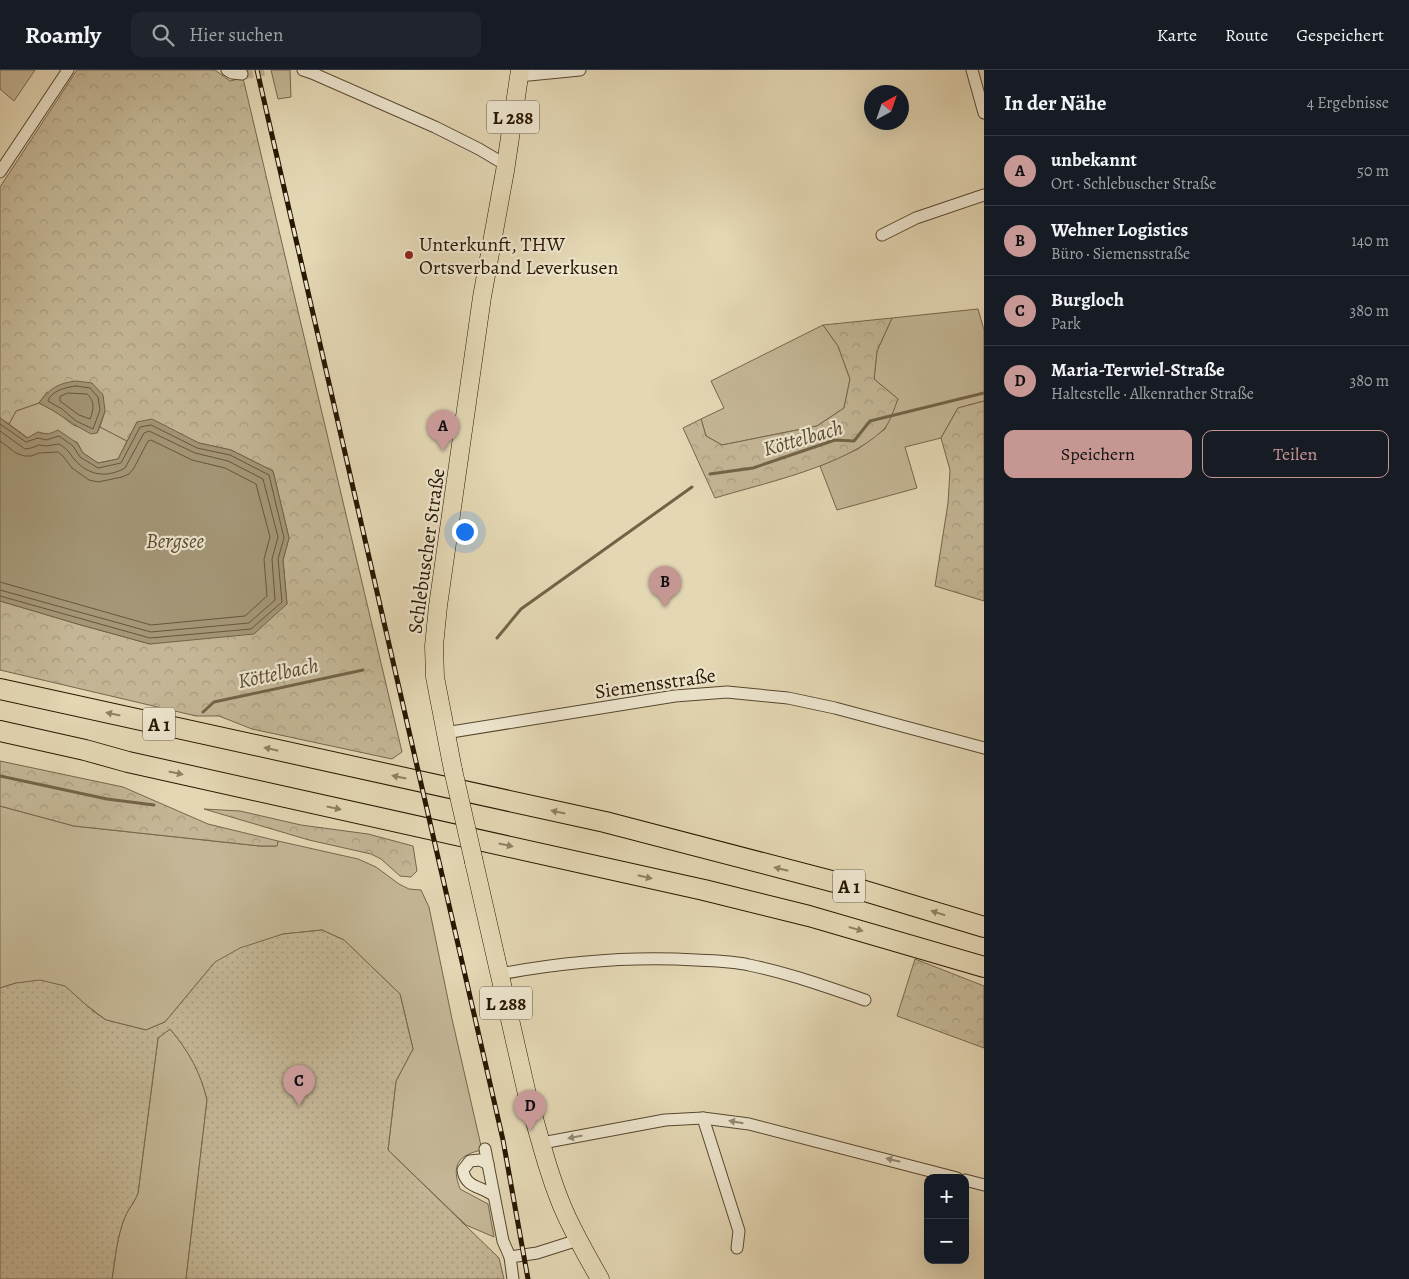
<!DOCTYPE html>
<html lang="de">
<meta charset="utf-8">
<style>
body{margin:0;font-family:Alegreya,serif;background:#20242c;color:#f1f3f6}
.controls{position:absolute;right:15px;bottom:15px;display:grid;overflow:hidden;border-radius:10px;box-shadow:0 5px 20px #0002}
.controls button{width:45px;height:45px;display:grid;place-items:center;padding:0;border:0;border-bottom:1px solid #363941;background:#171b24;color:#f1f3f6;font:25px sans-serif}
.compass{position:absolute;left:864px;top:15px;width:45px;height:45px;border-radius:50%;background:#171b24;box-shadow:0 5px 20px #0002;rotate:40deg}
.you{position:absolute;left:464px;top:461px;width:18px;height:18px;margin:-12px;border:4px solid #fff;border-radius:50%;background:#1a73e8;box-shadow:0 0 0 8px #1a73e833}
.badge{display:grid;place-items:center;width:32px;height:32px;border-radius:50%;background:#c59692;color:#111;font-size:16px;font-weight:700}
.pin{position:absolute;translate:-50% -41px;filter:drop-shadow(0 1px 2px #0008)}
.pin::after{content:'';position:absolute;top:26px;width:18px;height:15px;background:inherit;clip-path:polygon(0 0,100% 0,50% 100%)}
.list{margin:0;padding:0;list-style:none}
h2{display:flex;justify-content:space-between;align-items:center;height:65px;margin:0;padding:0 20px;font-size:21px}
h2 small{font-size:16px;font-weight:400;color:#9ea1a6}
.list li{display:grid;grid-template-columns:32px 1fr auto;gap:15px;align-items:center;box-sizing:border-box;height:70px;padding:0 20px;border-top:1px solid #363941}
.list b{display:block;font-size:19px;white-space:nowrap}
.list p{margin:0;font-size:16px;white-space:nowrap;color:#9ea1a6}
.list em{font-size:16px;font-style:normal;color:#9ea1a6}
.actions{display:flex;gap:10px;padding:15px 20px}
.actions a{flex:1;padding:11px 0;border:1px solid #c59692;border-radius:10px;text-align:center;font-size:18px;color:#c59692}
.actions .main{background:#c59692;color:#111}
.icon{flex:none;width:28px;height:28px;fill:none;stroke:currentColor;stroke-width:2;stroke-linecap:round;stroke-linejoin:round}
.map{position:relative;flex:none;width:984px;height:1209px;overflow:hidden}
header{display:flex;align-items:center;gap:30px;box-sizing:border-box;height:70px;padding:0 25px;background:#171b24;border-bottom:1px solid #363941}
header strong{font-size:24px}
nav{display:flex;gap:28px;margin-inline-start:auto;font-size:18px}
.search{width:350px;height:45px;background:#20242c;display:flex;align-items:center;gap:12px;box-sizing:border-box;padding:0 18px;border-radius:10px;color:#9ea1a6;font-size:19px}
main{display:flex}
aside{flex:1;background:#171b24}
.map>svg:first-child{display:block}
.grass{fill:#c4b696;stroke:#76664c}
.forest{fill:url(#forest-crowns);stroke:#76664c}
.park{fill:url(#park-dots);stroke:#76664c}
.water{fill:#a49677;stroke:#726348}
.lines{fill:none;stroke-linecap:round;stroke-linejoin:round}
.shore{stroke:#66563c;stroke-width:1}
.stream{stroke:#726348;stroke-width:3}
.street-tunnel{stroke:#beb190;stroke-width:11;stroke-dasharray:11 5.5;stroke-linecap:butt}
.street-casing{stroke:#57472e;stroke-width:13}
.primary-casing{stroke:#281701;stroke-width:19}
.highway-casing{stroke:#281701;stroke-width:22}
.street{stroke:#ede5ce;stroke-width:11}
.primary{stroke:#e4d7b4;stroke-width:18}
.highway{stroke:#e4d7b4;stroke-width:20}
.rail-casing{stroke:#281701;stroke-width:5}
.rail{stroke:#ede5ce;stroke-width:3;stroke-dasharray:9;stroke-linecap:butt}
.primary-bridge-casing{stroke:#281701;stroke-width:19;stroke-linecap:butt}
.primary-bridge{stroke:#e4d7b4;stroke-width:18}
.oneway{fill:#8f8163}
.oneway2{fill:#948872}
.poi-dot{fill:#8f2418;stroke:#ede5ce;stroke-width:2}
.labels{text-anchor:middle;stroke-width:4.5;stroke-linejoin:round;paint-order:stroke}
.shield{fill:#ede5ce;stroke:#63553e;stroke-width:1}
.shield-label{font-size:19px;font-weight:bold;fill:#281701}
.poi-label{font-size:20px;fill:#281701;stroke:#ede5ce;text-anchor:start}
.street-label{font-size:20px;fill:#281701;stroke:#ede5ce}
.water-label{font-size:21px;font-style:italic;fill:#5a4a30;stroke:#ede5ce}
</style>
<header>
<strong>Roamly</strong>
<div class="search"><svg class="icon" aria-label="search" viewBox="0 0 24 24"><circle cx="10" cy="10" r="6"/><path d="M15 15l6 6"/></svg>Hier suchen</div>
<nav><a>Karte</a><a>Route</a><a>Gespeichert</a></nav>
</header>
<main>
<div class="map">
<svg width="984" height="1209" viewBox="0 0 984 1209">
<defs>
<pattern id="forest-crowns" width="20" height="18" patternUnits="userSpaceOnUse" patternTransform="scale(1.25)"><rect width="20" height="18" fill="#c4b696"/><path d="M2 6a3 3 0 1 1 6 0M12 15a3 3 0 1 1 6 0" fill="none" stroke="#a89c80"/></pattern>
<pattern id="park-dots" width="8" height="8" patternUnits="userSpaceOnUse" patternTransform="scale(1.25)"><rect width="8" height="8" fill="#c4b696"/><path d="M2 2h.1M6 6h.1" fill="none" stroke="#a89c80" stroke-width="1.8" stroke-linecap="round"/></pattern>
</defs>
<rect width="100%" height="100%" fill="#e4d7b4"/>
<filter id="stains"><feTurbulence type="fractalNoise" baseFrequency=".004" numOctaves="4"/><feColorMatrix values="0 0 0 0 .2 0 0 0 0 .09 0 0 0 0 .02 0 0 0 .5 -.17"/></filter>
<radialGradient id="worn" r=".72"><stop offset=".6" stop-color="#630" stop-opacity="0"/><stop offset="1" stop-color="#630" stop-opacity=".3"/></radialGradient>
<g class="grass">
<path d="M 0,0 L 35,0 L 14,31 L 0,19 Z"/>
<path d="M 271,0 L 290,0 L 291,27 L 278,29 Z"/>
<path d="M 978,239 L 984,260 L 984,331 L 958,338 L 941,368 L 905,377 L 917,418 L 837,440 L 820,396 L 858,379 L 885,359 L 898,329 L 874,309 L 877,281 L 892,248 Z"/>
<path d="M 823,255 L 838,276 L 850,309 L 844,338 L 817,356 L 722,375 L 706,366 L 701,349 L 724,338 L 711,311 Z"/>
<path d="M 39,333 L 58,343 L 73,355 L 97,363 L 100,357 L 127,371 L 118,389 L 98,393 L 83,383 L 77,372 L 38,362 L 28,368 L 9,354 L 16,341 Z"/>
<path d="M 0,736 L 74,756 L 260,776 L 276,776 L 278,771 L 358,789 L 376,797 L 399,814 L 409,819 L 421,820 L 429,837 L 452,949 L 482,1080 C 458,1085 451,1095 460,1119 L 488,1134 L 494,1167 L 466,1155 L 388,1080 L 396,1011 L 413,979 L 400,924 L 344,870 L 322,860 L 283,864 L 215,892 L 165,952 L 146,960 L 106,950 L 81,931 L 16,913 L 0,918 Z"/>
<path d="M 170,959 C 188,980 201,1002 207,1030 L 186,1209 L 112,1209 C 115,1189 117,1166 125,1147 C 129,1137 134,1134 138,1123 L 158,968 Z"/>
</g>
<g class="forest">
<path d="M 77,0 L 215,0 L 230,11 L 243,8 L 402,682 L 392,689 L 252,659 L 219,646 L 196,646 L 0,600 L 0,531 L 81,555 L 150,574 L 287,534 L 283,490 L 289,468 L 273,401 L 231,380 L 199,373 L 137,352 L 127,371 L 100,357 L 105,341 L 47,322 L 39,333 L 16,341 L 9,354 L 0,348 L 0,117 Z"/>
<path d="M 892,248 L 877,281 L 874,309 L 898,329 C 894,339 890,353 883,360 C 846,396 764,413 715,428 L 683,358 L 701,349 L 706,366 L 722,375 L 817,356 L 844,338 L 850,309 L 838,276 L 823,255 Z"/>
<path d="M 984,331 L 984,531 L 935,516 L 948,433 L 950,400 L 941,368 L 958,338 Z"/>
<path d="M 0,691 L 123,717 L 208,754 L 278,771 L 277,776 L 260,776 L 74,756 L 0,736 Z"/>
<path d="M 204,739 L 240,741 L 301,755 L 368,764 L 413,776 L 417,801 L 411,807 L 400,806 L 381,789 L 371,784 L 309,770 Z"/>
<path d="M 915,889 L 984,916 L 984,978 L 897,946 Z"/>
</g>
<path class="park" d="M 322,860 L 344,870 L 400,924 L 413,979 L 396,1011 L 388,1080 L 499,1188 L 504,1209 L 186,1209 L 207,1030 C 201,1003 188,980 170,959 L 158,968 L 138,1123 C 134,1134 129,1137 125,1147 C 117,1166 115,1189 112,1209 L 0,1209 L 0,918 L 16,913 L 40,910 L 65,916 L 93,941 L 106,950 L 146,960 L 165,952 L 215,892 L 240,878 L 283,864 Z"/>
<g class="water">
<path d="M 76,311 L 92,313 L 103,325 L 105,341 L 97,363 L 91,364 C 73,355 58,342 39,333 C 49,319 58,313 76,311 Z"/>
<path d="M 0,348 L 27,368 L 38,362 C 47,365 50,364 58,360 L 77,373 L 83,383 L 98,393 L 118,389 L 137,352 L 152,349 L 199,373 L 231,380 L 273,401 L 289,468 L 283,490 L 287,534 L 254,564 L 150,574 L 81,555 L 0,531 Z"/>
</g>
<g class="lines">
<g class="shore">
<path d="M 76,316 L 90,318 L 98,327 L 100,340 L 93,359 L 76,351 L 62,339 L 48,331 C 51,321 66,317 76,316 Z"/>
<path d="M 68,323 L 87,324 C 95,331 94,339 90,349 L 79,345 L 60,331 L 60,327 Z"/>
<path d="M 0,354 L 26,372 L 38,368 L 46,370 L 59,366 L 73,376 L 80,387 L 98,398 L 121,393 L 140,357 L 151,355 L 197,378 L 230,385 L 269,405 L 284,468 L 278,489 L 282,532 L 251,559 L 150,568 L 0,526"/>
<path d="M 0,361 L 25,379 L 31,378 L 39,375 L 46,376 L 59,374 C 69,380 68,382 75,390 C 89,406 107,408 125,398 L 144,363 L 149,361 L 195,383 L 228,391 L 263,409 L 278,467 L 272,489 L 275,530 L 249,553 L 151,562 L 0,520"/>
<path d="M 0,371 L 16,383 L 24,386 L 31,386 L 39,383 L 58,382 L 63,386 L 72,398 L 89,410 L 98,412 L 122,407 L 129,404 L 134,398 L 148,371 L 151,370 L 192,390 L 225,398 L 256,414 L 270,467 L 264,489 L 267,526 L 245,546 L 151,555 L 0,512"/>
</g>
<g class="stream">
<path d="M 710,404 L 753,398 L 835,370 L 854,371 L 870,351 L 984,323"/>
<path d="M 497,568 L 521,539 L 692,417"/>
<path d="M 203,642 L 214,632 L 363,600"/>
<path d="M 0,706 L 107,729 L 154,735"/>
</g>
<path class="street-tunnel" d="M 242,4 L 264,0"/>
<g class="street-casing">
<g id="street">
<path d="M 227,0 L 232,3 L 242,4"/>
<path d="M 303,0 L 312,3 L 435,57 L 479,79 L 506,95"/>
<path d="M 972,0 L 984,43"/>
<path d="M 519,6 L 580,0"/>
<path d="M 0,102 L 68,0"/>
<path d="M 882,165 L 916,148 L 984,125"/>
<path d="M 445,663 L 675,626 L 727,622 L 788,628 L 835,638 L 984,678"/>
<path d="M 500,904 C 564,892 631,886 696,890 C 714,891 732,891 749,895 C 789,903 827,917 865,930"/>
<path d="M 703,1048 L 739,1161 L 737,1178"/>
<path d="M 542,1073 L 665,1050 L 703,1048 L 749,1054 L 957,1108"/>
<path d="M 485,1079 L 503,1171 L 510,1187 L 513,1209"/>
<path d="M 488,1094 L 480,1090 L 470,1091 L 463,1100 C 465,1118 482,1116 494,1126"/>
<path d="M 965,1110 L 984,1115"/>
<path d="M 510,1187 L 537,1183 L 578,1170"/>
</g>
</g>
<g class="primary-casing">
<g id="primary">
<path d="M 453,700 L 435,607 L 434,576 L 438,536 L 482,227 L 505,101 L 520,0"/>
<path d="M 474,792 L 527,1024 C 539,1064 549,1108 566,1145 C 576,1167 588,1188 600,1209"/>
</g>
</g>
<g class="highway-casing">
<g id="highway">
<path d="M 0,619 L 605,752 L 835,812 L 984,857"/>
<path d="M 0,661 L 85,680 L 128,692 L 704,820 L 809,846 L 984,897"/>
</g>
</g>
<use href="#street" class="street"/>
<use href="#primary" class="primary"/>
<use href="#highway" class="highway"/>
<g class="rail-casing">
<path id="rail" d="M 257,0 L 503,1070 L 528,1209"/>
</g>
<use href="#rail" class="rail"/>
<g class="primary-bridge-casing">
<path id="primary-bridge" d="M 453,700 L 474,792"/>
</g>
<use href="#primary-bridge" class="primary-bridge"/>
</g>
<defs><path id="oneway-solid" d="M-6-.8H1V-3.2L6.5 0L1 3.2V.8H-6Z" transform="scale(1.25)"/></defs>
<g class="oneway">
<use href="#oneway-solid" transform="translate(113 644) rotate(-168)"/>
<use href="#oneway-solid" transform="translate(271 679) rotate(-167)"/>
<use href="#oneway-solid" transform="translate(176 703) rotate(12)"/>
<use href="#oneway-solid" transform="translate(399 707) rotate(-168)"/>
<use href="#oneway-solid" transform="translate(334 738) rotate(12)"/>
<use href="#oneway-solid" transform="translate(558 742) rotate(-168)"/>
<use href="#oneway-solid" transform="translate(506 775) rotate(12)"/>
<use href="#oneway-solid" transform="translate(781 799) rotate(-166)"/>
<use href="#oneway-solid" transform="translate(645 807) rotate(13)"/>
<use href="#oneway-solid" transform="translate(938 843) rotate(-163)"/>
<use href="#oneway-solid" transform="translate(856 859) rotate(16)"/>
</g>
<g class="oneway2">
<use href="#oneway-solid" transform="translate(736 1052) rotate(-170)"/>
<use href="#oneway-solid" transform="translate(575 1067) rotate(169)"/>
<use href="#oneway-solid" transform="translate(893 1090) rotate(-166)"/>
</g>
<circle class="poi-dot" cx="409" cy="185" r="5"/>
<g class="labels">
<g class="shield">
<rect x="487" y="30.5" width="52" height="33" rx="4"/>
<rect x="143" y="637.5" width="32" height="33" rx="4"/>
<rect x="833" y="799.5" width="32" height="33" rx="4"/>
<rect x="480" y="916.5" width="52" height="33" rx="4"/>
</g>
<g class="shield-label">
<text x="513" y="54">L 288</text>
<text x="159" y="661">A 1</text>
<text x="849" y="823">A 1</text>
<text x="506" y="940">L 288</text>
</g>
<g class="poi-label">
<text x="419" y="181">Unterkunft, THW<tspan x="419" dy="23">Ortsverband Leverkusen</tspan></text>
</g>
<g class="street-label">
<text transform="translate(426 481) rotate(-82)" y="7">Schlebuscher Straße</text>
<text transform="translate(655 613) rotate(-8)" y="7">Siemensstraße</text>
</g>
<g class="water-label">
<text transform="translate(803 368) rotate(-16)" y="7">Köttelbach</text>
<text x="175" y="478">Bergsee</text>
<text transform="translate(278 603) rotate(-12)" y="7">Köttelbach</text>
</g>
</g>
<rect width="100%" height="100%" filter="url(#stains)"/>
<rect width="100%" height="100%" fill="url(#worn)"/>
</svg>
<div class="controls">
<button>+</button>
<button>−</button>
</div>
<svg class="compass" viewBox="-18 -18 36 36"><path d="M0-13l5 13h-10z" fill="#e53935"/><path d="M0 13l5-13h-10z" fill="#9ea1a6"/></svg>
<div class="you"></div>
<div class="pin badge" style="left:443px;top:381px">A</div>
<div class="pin badge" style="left:665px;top:537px">B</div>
<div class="pin badge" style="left:299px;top:1036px">C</div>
<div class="pin badge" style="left:530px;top:1061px">D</div>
</div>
<aside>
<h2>In der Nähe<small>4 Ergebnisse</small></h2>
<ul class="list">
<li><span class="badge">A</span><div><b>unbekannt</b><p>Ort · Schlebuscher Straße</p></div><em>50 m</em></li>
<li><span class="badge">B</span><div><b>Wehner Logistics</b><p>Büro · Siemensstraße</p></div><em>140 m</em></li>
<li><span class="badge">C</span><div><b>Burgloch</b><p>Park</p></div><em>380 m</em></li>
<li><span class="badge">D</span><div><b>Maria-Terwiel-Straße</b><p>Haltestelle · Alkenrather Straße</p></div><em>380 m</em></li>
</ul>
<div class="actions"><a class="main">Speichern</a><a>Teilen</a></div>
</aside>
</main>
